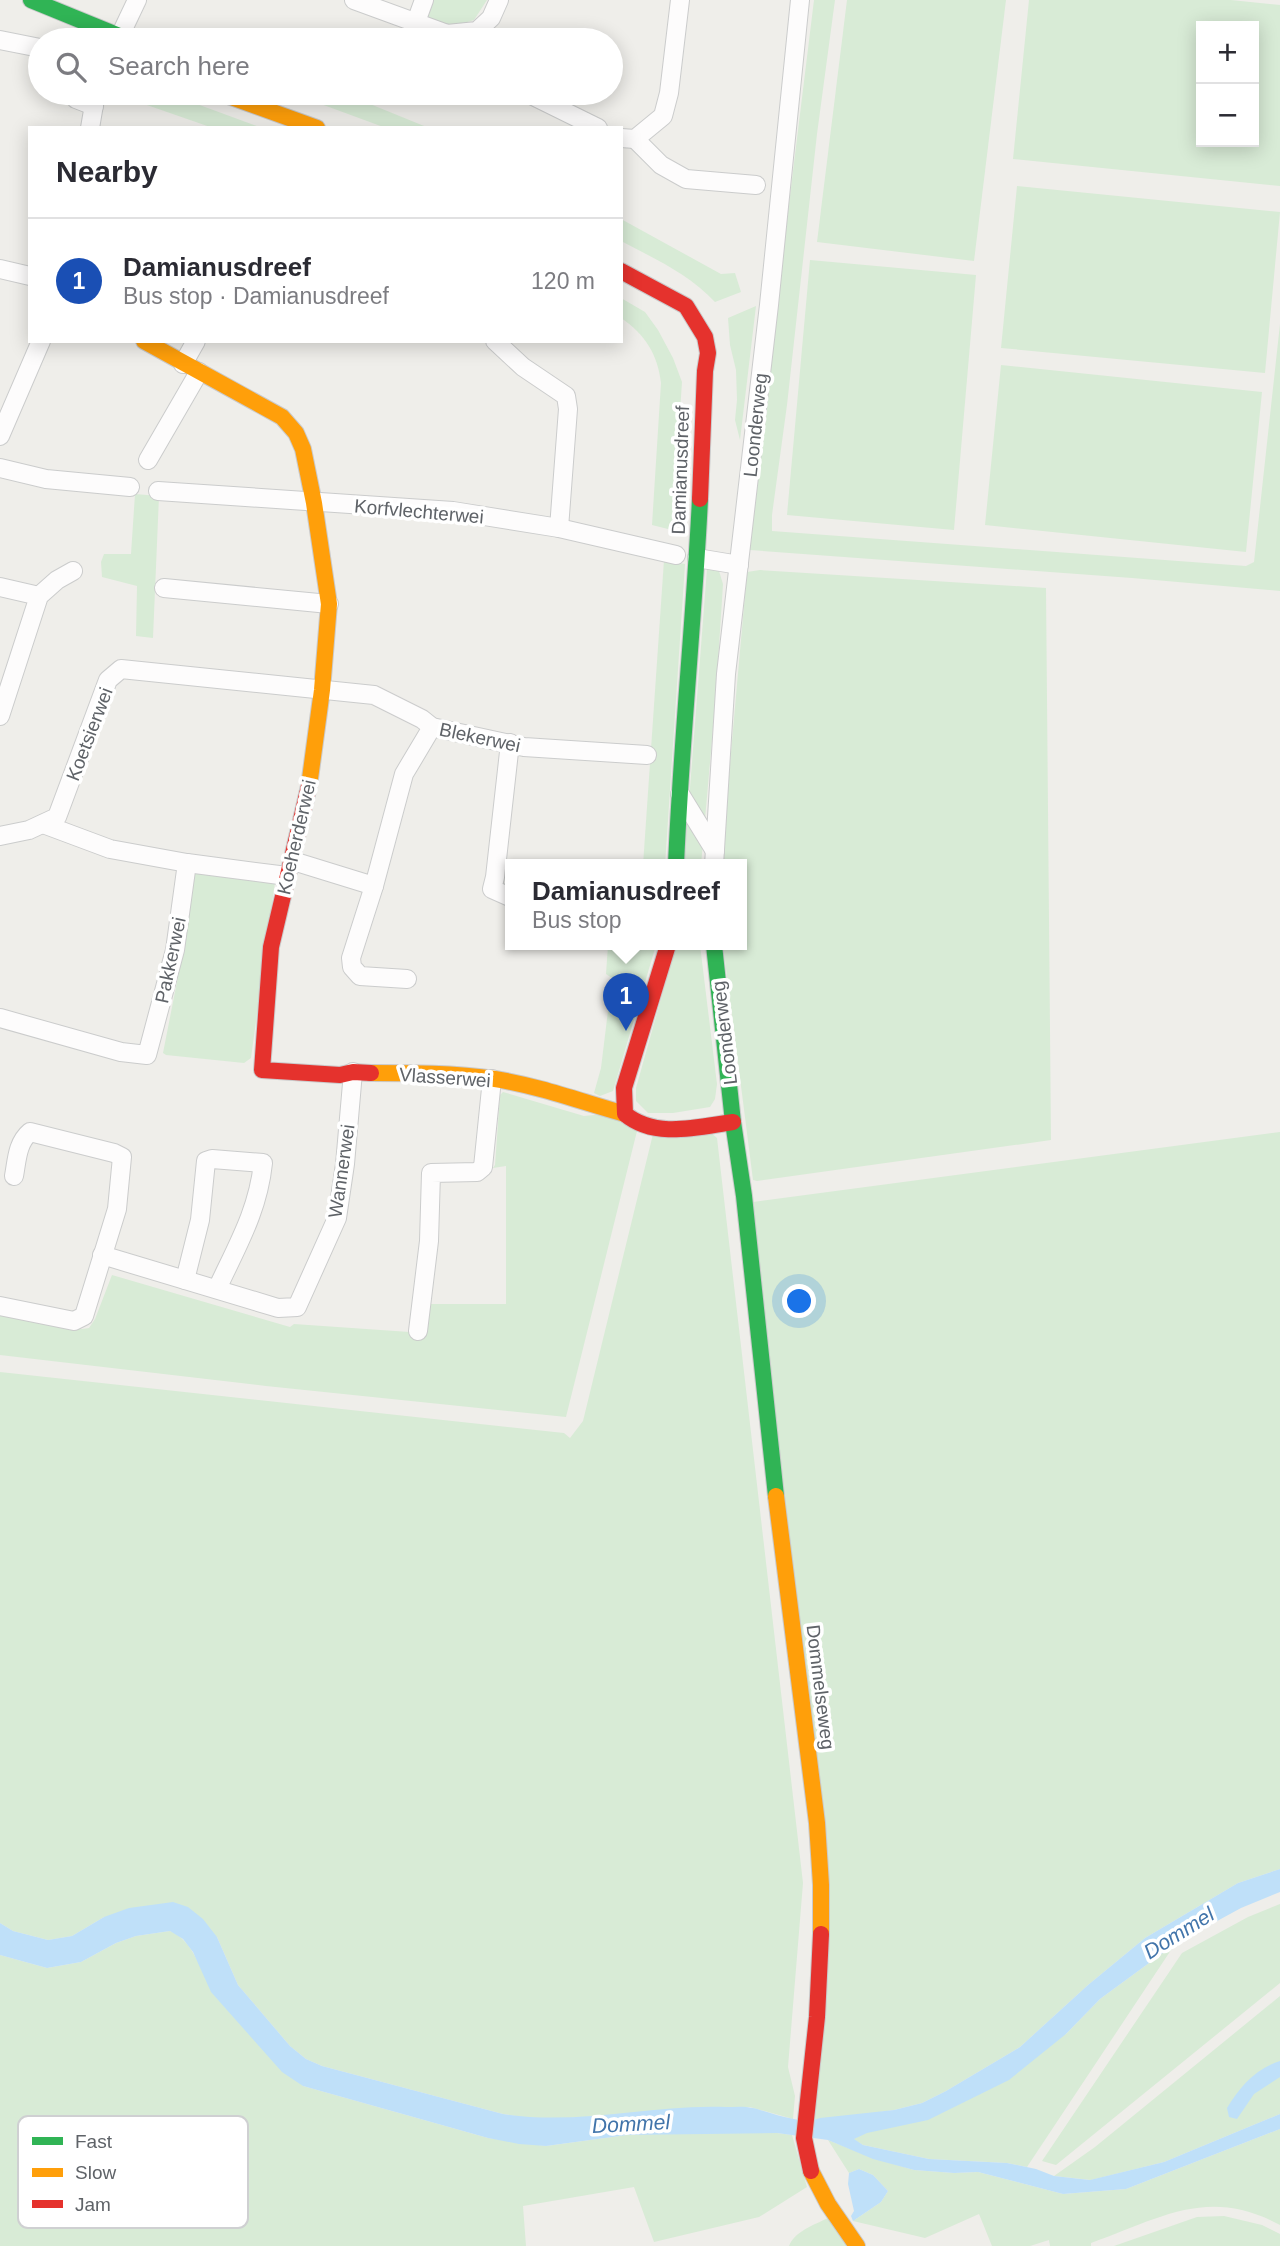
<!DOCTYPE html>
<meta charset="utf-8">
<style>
body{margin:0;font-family:Helvetica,sans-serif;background:#f7f7f7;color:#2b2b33}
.controls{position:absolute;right:21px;top:21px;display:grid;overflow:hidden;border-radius:0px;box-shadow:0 4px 18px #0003}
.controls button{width:63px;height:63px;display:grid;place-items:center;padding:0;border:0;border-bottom:2px solid #e1e1e2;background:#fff;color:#2b2b33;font:35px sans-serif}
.you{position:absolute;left:800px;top:1302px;width:24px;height:24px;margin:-18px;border:5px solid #fff;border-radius:50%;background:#1a73e8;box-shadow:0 0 0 10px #1a73e833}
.badge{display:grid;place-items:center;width:46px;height:46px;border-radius:50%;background:#919496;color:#fff;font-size:23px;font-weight:700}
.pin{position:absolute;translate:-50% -58px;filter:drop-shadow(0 2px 4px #0008)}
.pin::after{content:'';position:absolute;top:37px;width:24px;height:21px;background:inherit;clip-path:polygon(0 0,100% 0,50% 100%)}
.popup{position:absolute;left:505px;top:859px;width:242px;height:91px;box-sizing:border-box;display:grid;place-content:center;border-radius:0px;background:#fff;filter:drop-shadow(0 2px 5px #0005);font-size:23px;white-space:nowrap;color:#7c7c81}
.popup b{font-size:26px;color:#2b2b33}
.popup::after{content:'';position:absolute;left:50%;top:100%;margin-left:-14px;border:14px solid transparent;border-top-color:#fff}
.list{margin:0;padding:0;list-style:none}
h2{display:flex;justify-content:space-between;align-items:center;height:91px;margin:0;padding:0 28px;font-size:30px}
h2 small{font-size:23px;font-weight:400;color:#7c7c81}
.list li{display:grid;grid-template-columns:46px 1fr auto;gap:21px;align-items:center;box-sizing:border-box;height:126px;padding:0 28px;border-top:2px solid #e1e1e2}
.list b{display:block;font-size:26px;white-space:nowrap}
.list p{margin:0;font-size:23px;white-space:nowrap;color:#7c7c81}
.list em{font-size:23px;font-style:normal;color:#7c7c81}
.icon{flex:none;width:38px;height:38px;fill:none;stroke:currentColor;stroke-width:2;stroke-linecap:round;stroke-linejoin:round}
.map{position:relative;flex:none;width:1280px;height:2246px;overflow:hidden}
.search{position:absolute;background:#fff;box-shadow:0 4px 18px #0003;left:28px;top:28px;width:595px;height:77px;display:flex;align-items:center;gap:18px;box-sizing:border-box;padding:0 24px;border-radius:38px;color:#7c7c81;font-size:26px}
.panel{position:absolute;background:#fff;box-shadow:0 4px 18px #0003;left:28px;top:126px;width:595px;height:217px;border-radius:0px}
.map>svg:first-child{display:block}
.green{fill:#d8ebd6;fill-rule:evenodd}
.water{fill:#bfe0f9}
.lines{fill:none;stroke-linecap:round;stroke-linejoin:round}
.street-casing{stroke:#cbcccc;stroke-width:20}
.fast-casing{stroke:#cacacb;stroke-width:18}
.slow-casing{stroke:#cacacb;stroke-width:18}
.jam-casing{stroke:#cacacb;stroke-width:18}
.street{stroke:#fdfcfc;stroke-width:18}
.fast{stroke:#30b455;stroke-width:16}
.slow{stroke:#ff9f0a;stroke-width:16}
.jam{stroke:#e5322d;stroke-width:16}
.labels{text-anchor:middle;stroke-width:7;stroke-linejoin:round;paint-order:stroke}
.street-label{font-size:19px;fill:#5f6368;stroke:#fff}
.water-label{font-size:21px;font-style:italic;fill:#4174aa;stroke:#fff}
.key{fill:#fff;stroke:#cfd0d2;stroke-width:2}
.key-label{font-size:19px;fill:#5f6368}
</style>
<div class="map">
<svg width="1280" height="2246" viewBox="0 0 1280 2246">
<rect width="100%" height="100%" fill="#efeeea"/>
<g class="green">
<path d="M 431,0 L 487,0 L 474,20 C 456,26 439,30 426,15 Z"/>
<path d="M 814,0 L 835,0 L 817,134 L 787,405 L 772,515 L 772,531 L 1246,566 L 1254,562 L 1280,324 L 1280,591 L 1132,578 L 750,550 L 747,546 Z"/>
<path d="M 847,0 L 1006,0 L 974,261 L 817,242 Z"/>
<path d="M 1029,0 L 1231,0 L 1280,5 L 1280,186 L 1013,159 ZM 1254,26 L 1254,142 L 1201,142 L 1201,26 Z"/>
<path d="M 122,93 L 167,93 L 262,128 L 213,128 L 121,96 Z"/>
<path d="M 291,93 L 343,93 L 429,128 L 386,128 Z"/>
<path d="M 1017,186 L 1280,212 L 1265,373 L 1001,348 Z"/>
<path d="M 621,219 L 721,274 L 735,273 L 741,292 L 715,302 C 689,274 655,259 621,241 Z"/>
<path d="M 810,260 L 976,275 L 954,530 L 787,515 Z"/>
<path d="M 621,298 L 645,312 L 658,330 L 673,358 L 682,382 L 672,530 L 652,525 L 661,383 C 658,355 645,334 621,318 Z"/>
<path d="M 756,306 L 740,440 L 735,420 L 737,400 L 736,370 L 730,345 L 728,318 Z"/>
<path d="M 1001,365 L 1262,392 L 1246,552 L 985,525 Z"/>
<path d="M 135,494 L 159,496 L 153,638 L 136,636 L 137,586 L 102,577 L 101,562 L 104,554 L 131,554 Z"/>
<path d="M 664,560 L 685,564 L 665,865 L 643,865 Z"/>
<path d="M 707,569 L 719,571 L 723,584 L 716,694 L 701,865 L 684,865 Z"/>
<path d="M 760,570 L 1046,588 L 1051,1140 L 757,1181 L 753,1180 L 723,945 L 742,945 L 742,865 L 721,865 L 747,572 Z"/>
<path d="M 193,871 L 275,882 L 251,1058 L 244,1063 L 166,1055 L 163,1053 L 183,951 Z"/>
<path d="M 608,945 L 656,945 L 613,1091 L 600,1096 L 594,1093 L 601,1068 L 612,978 L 606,974 Z"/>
<path d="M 676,945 L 700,945 L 717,1084 L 715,1099 L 710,1107 L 673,1113 L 648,1113 L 636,1101 L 636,1088 Z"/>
<path d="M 503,1092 L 584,1116 L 605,1114 L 637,1131 L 566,1417 L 266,1386 L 0,1355 L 0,1315 L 82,1329 L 89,1328 L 95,1319 L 112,1275 L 290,1327 L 294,1324 L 424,1333 L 429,1304 L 506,1304 L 506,1166 L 493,1168 L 495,1165 L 500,1095 Z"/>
<path d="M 710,1132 L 717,1138 L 803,1883 L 788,2067 L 795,2096 L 793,2119 L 750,2107 L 553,2119 L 522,2117 L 503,2114 L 322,2066 L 306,2059 L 290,2046 L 238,1985 L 217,1937 L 104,1917 L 72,1936 L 48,1940 L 13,1931 L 0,1923 L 0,1372 L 564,1433 L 570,1438 L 583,1421 L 653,1134 Z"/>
<path d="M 1280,1132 L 1280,1869 L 1238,1883 L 1145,1938 L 1088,1985 L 1020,2047 L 946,2091 L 922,2103 L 894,2110 L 815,2121 L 826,1888 L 753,1202 Z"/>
<path d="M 1280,1904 L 1280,1983 L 1056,2165 L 1042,2161 L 1182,1953 L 1248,1917 Z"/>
<path d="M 170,1931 C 187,1938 194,1954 202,1969 L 303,2086 L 488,2138 L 546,2146 L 627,2135 L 705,2132 L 777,2133 L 792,2135 L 807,2187 L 759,2217 L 654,2242 L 634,2187 L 523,2206 L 526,2246 L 0,2246 L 0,1955 L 47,1968 L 81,1962 L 116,1943 L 136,1936 Z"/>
<path d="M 1175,1944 L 1027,2167 L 1007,2163 L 929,2159 L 863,2145 L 853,2139 L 1066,2034 L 1100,1999 Z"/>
<path d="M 1280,1996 L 1280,2114 L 1164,2162 L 1091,2180 L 1054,2176 L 1095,2147 Z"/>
<path d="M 1280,2129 L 1280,2225 C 1208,2186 1161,2218 1091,2243 L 1091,2246 L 1050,2246 L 1049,2240 L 1030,2246 L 992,2246 L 979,2214 L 925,2238 L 853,2221 L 881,2202 L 888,2191 L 873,2175 L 859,2169 L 849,2173 L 828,2140 L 873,2158 L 914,2170 L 954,2173 L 978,2172 L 1063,2194 L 1126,2189 Z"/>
<path d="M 1224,2216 L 1262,2225 L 1280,2234 L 1280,2246 L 1114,2246 L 1197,2217 Z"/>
<path d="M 828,2218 L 849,2246 L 789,2246 C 795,2231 814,2225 828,2218 Z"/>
</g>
<g class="water">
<path d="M 1280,1869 L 1280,1892 L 1241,1908 L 1175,1944 L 1100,1999 L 1066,2034 L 1009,2080 L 928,2120 L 867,2133 L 854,2139 L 863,2145 L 929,2159 L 1007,2163 L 1036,2169 L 1054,2176 L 1090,2180 L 1164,2162 L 1280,2114 L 1280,2129 L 1126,2189 L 1063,2194 L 978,2172 L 954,2173 L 914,2170 L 873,2159 L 828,2140 L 777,2133 L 627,2135 L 546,2146 L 519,2144 L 488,2138 L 303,2086 L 282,2072 L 211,1992 L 193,1952 L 183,1939 L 170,1931 L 136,1936 L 116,1943 L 81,1962 L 47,1968 L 0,1955 L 0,1923 L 13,1931 L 48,1940 L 72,1936 L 104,1917 L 129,1908 L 173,1902 L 188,1907 L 203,1919 L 217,1937 L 238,1985 L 290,2046 L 306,2059 L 322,2066 L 503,2114 C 578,2126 651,2104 726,2107 C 735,2107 744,2106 753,2108 C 770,2112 804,2126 820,2118 L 894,2110 L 922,2103 L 946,2091 L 1020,2047 L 1088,1985 L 1145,1938 L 1238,1883 Z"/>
<path d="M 1280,2061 L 1280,2077 L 1254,2094 L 1237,2119 L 1229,2117 L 1227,2108 C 1240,2087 1255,2069 1280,2061 Z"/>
<path d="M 859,2169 L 873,2175 L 888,2191 L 881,2202 L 853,2221 L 851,2216 L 854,2211 L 848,2184 L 849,2173 Z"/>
</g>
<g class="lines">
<g class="street-casing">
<g id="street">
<path d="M 354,0 L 447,34 L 477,31 L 491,18 L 499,0"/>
<path d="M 416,22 L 424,0"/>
<path d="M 0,40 L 40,48"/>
<path d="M 118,40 L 137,0"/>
<path d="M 74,93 L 76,99 L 94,106"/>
<path d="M 527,93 L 598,128"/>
<path d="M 90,128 L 96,93"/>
<path d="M 621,138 L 635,139 L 663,116 L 669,93 L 680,0"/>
<path d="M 635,139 L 661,165 L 686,179 L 756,185"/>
<path d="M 0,269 L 30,276"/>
<path d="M 495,341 L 523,367 L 566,396 L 568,409 L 559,528"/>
<path d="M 183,364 L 196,341"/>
<path d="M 0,436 L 41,341"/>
<path d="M 148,460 L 199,372"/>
<path d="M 0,468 L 46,479 L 130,487"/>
<path d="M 158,491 L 453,511 L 559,528 L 676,555"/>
<path d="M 697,558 L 739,565"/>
<path d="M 0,587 L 39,596"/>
<path d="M 164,588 L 329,604"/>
<path d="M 0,716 L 39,596 L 57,580 L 73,571"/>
<path d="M 510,743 L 495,877 L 492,889 L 510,897"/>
<path d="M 680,794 L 715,851"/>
<path d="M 43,824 L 110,849 L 187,863 L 287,876"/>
<path d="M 0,836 L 29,830 L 57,817 L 108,680 L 121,669 L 374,695 L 422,719 L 432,727 L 524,747 L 647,755"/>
<path d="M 293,861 L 374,886"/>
<path d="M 714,865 L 726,674 L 769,305 L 800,0"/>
<path d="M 407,979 L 360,976 L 352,967 L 351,958 L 374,886 L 404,774 L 432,727"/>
<path d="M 0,1018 L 121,1052 L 147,1055 L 175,950 L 187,863"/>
<path d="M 102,1255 L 278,1308 L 297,1307 L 337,1218 L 345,1164 L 353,1072"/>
<path d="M 185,1280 L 200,1220 L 206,1161 L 212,1159 L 263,1163 C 258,1211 237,1246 217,1289"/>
<path d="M 0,1306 L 74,1321 L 84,1316 L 117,1209 L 122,1157 L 114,1153 L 30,1132 C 17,1143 17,1160 14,1176"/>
<path d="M 418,1331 L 429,1241 L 431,1173 L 477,1172 L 483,1167 L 492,1079"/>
</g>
</g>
<g class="fast-casing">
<g id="fast">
<path d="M 31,0 L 129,40"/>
<path d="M 676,865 C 681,743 694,621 700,499"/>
<path d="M 714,945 L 733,1122 L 744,1196 L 776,1496"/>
</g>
</g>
<g class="slow-casing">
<g id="slow">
<path d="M 220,93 L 317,128"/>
<path d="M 144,341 L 282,417 L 296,433 L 303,449 L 314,503 L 329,604 L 322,690 L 309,786"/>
<path d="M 371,1073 C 412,1073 454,1073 495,1079 C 539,1086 582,1102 625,1114"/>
<path d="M 776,1496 L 817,1823 L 821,1885 L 821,1934"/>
<path d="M 811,2171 L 828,2204 L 857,2246"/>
</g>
</g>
<g class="jam-casing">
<g id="jam">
<path d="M 621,271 L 686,306 L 705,337 L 708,353 L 705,371 L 700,499"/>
<path d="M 309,786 L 271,947 L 262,1070 L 340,1075 L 353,1072 L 371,1073"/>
<path d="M 668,945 L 624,1088 L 625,1114 C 655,1139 697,1127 733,1122"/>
<path d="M 811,2171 L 804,2138 L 817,2017 L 821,1934"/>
</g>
</g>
<use href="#street" class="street"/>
<use href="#fast" class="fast"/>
<use href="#slow" class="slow"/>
<use href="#jam" class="jam"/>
</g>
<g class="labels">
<g class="street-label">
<text transform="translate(755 425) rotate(-84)" y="7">Loonderweg</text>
<text transform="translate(680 470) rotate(-88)" y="7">Damianusdreef</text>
<text transform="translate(419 511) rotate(5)" y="7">Korfvlechterwei</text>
<text transform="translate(89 734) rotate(-69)" y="7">Koetsierwei</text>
<text transform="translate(480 737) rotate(12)" y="7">Blekerwei</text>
<text transform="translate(296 837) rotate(-77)" y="7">Koeherderwei</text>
<text transform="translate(170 960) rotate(-78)" y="7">Pakkerwei</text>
<text transform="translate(724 1033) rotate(-97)" y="7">Loonderweg</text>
<text transform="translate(445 1077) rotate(4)" y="7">Vlasserwei</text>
<text transform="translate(341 1171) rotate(-82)" y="7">Wannerwei</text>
<text transform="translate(821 1687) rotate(83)" y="7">Dommelseweg</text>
</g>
<g class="water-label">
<text transform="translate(1179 1933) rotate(-32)" y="7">Dommel</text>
<text transform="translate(631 2124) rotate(-3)" y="7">Dommel</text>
</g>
</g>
<rect x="18" y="2116" width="230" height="112" rx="10" class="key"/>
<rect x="32" y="2137" width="31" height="8" fill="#30b455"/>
<rect x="32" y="2168" width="31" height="9" fill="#ff9f0a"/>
<rect x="32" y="2200" width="31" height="8" fill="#e5322d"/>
<g class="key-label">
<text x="75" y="2148">Fast</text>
<text x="75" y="2179">Slow</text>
<text x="75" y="2211">Jam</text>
</g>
</svg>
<div class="controls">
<button>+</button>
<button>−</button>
</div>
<div class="you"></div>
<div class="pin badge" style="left:626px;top:1031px;background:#1a4fb4">1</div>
<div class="popup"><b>Damianusdreef</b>Bus stop</div>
<div class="search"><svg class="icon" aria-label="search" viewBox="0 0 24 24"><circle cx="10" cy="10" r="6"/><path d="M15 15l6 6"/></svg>Search here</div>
<section class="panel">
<h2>Nearby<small></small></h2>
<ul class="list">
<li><span class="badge" style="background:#1a4fb4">1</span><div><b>Damianusdreef</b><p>Bus stop · Damianusdreef</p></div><em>120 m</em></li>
</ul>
</section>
</div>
